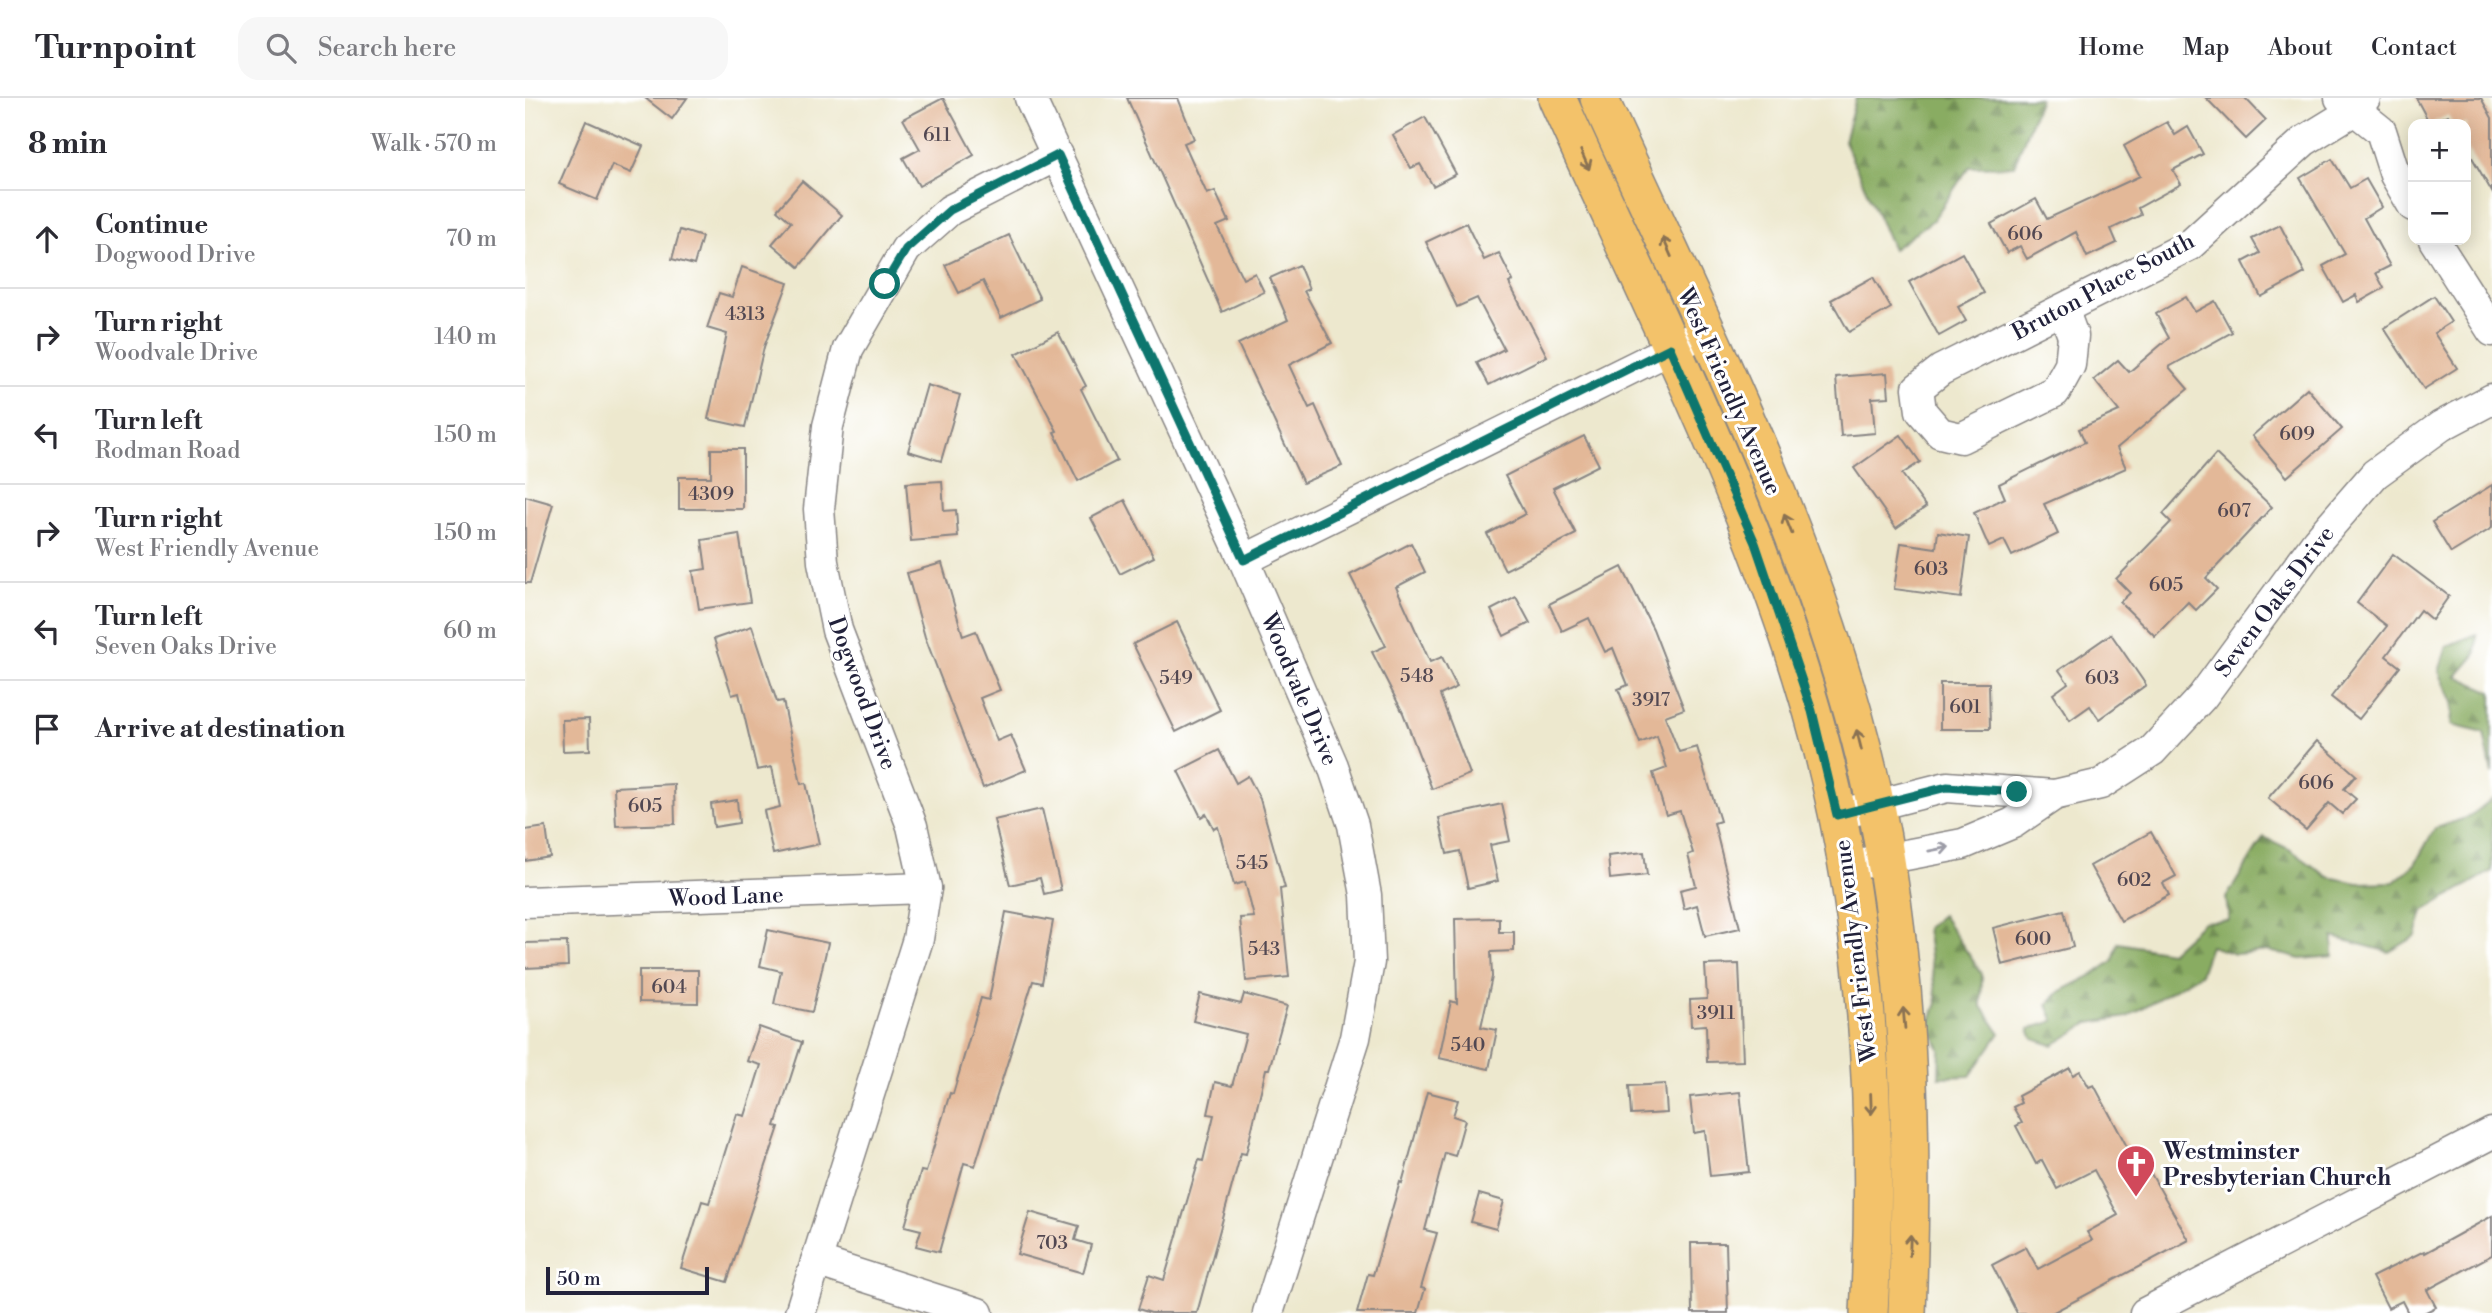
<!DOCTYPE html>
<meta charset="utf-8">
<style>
body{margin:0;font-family:"Libre Bodoni",serif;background:#f7f7f7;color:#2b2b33}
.controls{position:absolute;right:21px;top:21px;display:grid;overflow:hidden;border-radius:14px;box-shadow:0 4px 18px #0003}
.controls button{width:63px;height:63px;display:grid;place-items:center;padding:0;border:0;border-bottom:2px solid #e1e1e2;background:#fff;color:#2b2b33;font:35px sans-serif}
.scale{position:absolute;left:21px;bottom:18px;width:163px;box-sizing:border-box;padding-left:7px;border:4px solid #22223b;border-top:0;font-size:19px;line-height:24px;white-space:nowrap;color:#22223b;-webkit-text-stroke:5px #fff;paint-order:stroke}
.stop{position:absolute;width:21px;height:21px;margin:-16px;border:5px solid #0f766e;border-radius:50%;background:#fff}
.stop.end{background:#0f766e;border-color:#fff;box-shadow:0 2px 7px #0008}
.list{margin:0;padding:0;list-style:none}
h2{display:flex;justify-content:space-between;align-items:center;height:91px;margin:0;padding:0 28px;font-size:30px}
h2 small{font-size:23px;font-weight:400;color:#7c7c81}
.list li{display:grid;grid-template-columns:46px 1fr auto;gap:21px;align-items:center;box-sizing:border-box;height:98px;padding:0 28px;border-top:2px solid #e1e1e2}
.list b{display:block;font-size:26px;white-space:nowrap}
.list p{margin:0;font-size:23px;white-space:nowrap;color:#7c7c81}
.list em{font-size:23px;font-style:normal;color:#7c7c81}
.icon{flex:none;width:38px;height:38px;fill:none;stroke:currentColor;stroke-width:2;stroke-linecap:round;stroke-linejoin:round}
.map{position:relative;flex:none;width:1967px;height:1215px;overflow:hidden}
header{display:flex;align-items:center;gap:42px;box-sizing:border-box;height:98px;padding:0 35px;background:#fff;border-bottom:2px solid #e1e1e2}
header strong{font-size:33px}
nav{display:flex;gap:38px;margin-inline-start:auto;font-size:24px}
.search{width:490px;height:63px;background:#f7f7f7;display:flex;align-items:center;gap:18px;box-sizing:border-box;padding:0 24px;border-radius:21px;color:#7c7c81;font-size:26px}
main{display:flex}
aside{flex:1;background:#fff}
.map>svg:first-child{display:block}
.forest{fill:url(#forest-firs);stroke:#56674e;stroke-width:2}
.building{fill:#e3b898}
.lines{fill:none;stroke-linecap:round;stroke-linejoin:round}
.minor-casing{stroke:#888584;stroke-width:33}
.major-casing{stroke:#888584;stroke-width:40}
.minor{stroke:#fff;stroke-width:30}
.major{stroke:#f3c26a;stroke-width:37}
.oneway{stroke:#8a7252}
.oneway2{stroke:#9c9ca7}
.route{stroke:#0f766e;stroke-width:9}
.labels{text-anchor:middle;stroke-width:6;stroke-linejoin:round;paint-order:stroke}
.number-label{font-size:19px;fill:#524852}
.street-label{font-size:23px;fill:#22223b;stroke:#fff}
.poi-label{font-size:23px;font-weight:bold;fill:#22223b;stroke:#fff;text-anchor:start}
</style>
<header>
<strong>Turnpoint</strong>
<div class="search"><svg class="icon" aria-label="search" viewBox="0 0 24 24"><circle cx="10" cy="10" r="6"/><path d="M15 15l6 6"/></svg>Search here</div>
<nav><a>Home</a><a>Map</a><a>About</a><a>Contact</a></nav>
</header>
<main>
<aside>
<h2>8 min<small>Walk · 570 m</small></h2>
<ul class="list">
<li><svg class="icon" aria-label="ahead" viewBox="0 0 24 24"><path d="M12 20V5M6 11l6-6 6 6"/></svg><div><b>Continue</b><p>Dogwood Drive</p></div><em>70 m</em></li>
<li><svg class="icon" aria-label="right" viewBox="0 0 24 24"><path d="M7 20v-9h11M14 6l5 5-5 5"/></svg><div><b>Turn right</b><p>Woodvale Drive</p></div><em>140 m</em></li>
<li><svg class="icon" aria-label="left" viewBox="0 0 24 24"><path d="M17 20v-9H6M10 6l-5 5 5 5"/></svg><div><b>Turn left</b><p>Rodman Road</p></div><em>150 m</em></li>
<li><svg class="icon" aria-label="right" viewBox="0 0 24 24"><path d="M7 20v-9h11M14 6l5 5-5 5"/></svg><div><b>Turn right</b><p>West Friendly Avenue</p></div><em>150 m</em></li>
<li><svg class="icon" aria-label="left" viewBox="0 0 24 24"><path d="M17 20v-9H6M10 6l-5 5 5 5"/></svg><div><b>Turn left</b><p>Seven Oaks Drive</p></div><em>60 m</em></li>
<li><svg class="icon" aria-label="arrive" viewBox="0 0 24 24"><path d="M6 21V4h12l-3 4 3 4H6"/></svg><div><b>Arrive at destination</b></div></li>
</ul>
</aside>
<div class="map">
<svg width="1967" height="1215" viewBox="0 0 1967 1215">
<defs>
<pattern id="forest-firs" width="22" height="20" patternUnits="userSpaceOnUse" patternTransform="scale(1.75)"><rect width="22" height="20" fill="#89ac62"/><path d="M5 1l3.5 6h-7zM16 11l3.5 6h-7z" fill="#708c52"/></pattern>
</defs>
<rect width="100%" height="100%" fill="#fff"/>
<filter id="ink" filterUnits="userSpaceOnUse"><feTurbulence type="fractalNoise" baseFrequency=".0143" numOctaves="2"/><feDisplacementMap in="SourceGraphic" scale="14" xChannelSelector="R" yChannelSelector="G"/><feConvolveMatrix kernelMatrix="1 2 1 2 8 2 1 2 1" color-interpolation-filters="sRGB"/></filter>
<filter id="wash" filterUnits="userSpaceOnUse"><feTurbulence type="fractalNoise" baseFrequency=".00686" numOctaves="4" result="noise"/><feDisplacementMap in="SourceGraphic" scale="28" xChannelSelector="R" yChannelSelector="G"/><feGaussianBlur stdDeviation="1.57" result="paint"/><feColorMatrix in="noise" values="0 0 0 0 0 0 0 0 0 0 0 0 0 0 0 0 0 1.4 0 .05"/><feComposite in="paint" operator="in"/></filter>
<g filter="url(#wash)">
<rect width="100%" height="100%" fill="#ede8ce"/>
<g class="forest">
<path d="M 1331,0 L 1515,0 L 1489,68 L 1444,69 L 1408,122 L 1368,151 L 1319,43 Z"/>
<path d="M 1952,536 L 1951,556 L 1932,578 L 1967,594 L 1967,676 L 1959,635 L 1926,627 L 1928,604 L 1914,574 L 1922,548 Z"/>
<path d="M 1967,701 L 1967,773 L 1898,813 L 1891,838 L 1864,854 L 1808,839 L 1808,858 L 1776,861 L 1744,853 L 1710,856 L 1685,848 L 1675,876 L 1602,919 L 1564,925 L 1528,947 L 1508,941 L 1504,931 L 1529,923 L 1522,907 L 1534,894 L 1568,877 L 1588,863 L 1593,845 L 1645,854 L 1678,824 L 1704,822 L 1701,800 L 1739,739 L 1766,752 L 1803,779 L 1833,785 L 1869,784 L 1890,766 L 1910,730 L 1944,719 Z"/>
<path d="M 1417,817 L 1457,876 L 1456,907 L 1475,935 L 1445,978 L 1414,979 L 1415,951 L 1404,927 L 1412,905 L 1401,830 Z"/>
</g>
<g id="blocks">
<g class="building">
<path d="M 120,0 L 162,0 L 147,21 Z"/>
<path d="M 418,0 L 449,57 L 394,88 L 378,60 L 395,51 L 378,21 Z"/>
<path d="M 602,0 L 653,0 L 669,41 L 659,45 L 682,96 L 690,93 L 704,123 L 692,128 L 718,181 L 730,175 L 739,194 L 697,214 Z"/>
<path d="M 1681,0 L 1720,0 L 1741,22 L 1721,41 Z"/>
<path d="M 1891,0 L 1956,0 L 1967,20 L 1967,94 L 1941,49 L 1941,26 L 1928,26 L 1923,17 L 1905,26 Z"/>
<path d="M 900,19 L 931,76 L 908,88 L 895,66 L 886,70 L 868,37 Z"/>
<path d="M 61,23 L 118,48 L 106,75 L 87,67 L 72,102 L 34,86 Z"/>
<path d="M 1642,24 L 1650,37 L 1663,29 L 1678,56 L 1648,72 L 1656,86 L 1613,110 L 1616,117 L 1586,131 L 1592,145 L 1562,159 L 1551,134 L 1502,161 L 1495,148 L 1482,155 L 1466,126 L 1511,101 L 1522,121 L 1615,78 L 1599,48 Z"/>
<path d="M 1807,61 L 1825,90 L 1841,81 L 1857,109 L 1839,120 L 1865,168 L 1851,175 L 1859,190 L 1834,204 L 1831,197 L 1818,204 L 1798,168 L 1820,156 L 1775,80 Z"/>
<path d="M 277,83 L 317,117 L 274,169 L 247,146 L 266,124 L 252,112 Z"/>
<path d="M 941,125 L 959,162 L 974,155 L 988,183 L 984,185 L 1022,258 L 964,287 L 952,265 L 979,251 L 952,200 L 932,209 L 901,144 Z"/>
<path d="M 1755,127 L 1780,175 L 1736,199 L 1718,164 L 1735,155 L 1727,141 Z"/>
<path d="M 155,132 L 177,139 L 169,167 L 147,161 Z"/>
<path d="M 484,137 L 515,201 L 476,220 L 458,183 L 434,195 L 420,167 Z"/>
<path d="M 1437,155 L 1459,195 L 1433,209 L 1441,223 L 1414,238 L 1384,184 Z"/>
<path d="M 774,167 L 784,191 L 779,193 L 807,245 L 764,267 L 784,310 L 790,307 L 817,368 L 778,385 L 713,246 L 763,222 L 745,180 Z"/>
<path d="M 217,169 L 263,185 L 239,249 L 220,329 L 183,321 L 202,236 L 182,230 L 194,195 L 207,199 Z"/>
<path d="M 1348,179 L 1366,210 L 1324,234 L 1306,202 Z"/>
<path d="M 1909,198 L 1926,224 L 1909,235 L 1932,270 L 1899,291 L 1859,230 Z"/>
<path d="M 1661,199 L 1670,214 L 1690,203 L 1707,234 L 1644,269 L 1663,291 L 1592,350 L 1601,370 L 1519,406 L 1533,436 L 1487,458 L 1479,442 L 1464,449 L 1449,415 L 1480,400 L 1474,386 L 1560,344 L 1554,331 L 1594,313 L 1569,282 L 1593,262 L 1604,274 L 1644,240 L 1631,216 Z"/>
<path d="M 533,234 L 561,288 L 556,291 L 592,363 L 553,383 L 529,334 L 532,333 L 491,256 Z"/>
<path d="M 1362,275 L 1364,299 L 1347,300 L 1350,335 L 1316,338 L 1311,279 Z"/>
<path d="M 402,287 L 435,297 L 416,363 L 383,353 Z"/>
<path d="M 1782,290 L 1817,331 L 1762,379 L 1727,338 Z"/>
<path d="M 1376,337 L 1395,364 L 1377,376 L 1401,409 L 1371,430 L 1329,370 Z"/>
<path d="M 1059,338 L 1074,367 L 1028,390 L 1051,436 L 980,472 L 962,436 L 1000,416 L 980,378 Z"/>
<path d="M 186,351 L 218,351 L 218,411 L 154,411 L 154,379 L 186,379 Z"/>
<path d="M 1691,356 L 1747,409 L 1681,480 L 1692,491 L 1671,512 L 1663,504 L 1630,538 L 1595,504 L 1605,495 L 1591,481 L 1646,424 L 1638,416 Z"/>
<path d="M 417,383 L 419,413 L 431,412 L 433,439 L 386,443 L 381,385 Z"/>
<path d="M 1967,387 L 1967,430 L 1926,455 L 1907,424 Z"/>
<path d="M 0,398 L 28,406 L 5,485 L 0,485 Z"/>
<path d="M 600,402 L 629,459 L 595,476 L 566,420 Z"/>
<path d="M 1413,434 L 1444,439 L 1436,500 L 1369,491 L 1376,445 L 1411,450 Z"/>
<path d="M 214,436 L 225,504 L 174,511 L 168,473 L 181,471 L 177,442 Z"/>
<path d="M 886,445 L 900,474 L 871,489 L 905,564 L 917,559 L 932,589 L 915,597 L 945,676 L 907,691 L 878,615 L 847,554 L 861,548 L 825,477 Z"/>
<path d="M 1868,456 L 1924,498 L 1907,522 L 1895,512 L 1861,558 L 1875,569 L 1834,621 L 1806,599 L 1862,528 L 1832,505 Z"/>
<path d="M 417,465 L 438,538 L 451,533 L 475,592 L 455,600 L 472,643 L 486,637 L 501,672 L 458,690 L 400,539 L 382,475 Z"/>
<path d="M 1097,469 L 1128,531 L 1159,611 L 1140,618 L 1154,654 L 1172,649 L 1195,723 L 1189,725 L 1215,830 L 1180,838 L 1172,807 L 1159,811 L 1155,792 L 1171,788 L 1163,757 L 1168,755 L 1155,713 L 1141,717 L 1128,675 L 1142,670 L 1132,638 L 1115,645 L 1093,591 L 1103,587 L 1088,550 L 1080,554 L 1064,520 L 1037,533 L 1024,506 Z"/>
<path d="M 991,499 L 1005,525 L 979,538 L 966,512 Z"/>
<path d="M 652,524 L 695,612 L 651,634 L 608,546 Z"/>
<path d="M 227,528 L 252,604 L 258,603 L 276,686 L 281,685 L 294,746 L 248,756 L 239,713 L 255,709 L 247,669 L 232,672 L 214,595 L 207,597 L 189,541 Z"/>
<path d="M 1586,536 L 1621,587 L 1574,621 L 1565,608 L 1545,622 L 1528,596 L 1543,585 L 1534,572 Z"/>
<path d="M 1415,585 L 1464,585 L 1465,631 L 1415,631 Z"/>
<path d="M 64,621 L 65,652 L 38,653 L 37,622 Z"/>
<path d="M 1792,643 L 1831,677 L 1819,691 L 1831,701 L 1817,716 L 1804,705 L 1781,732 L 1743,700 Z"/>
<path d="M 694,652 L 711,685 L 723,678 L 735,701 L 760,790 L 755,791 L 764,879 L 721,883 L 715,820 L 729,819 L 720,784 L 709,787 L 693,729 L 689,731 L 681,716 L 676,719 L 653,673 Z"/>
<path d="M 149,686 L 150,726 L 91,728 L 89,689 Z"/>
<path d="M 212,702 L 214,725 L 189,729 L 186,706 Z"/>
<path d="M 977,706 L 985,743 L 965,747 L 973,783 L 943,790 L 935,753 L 922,756 L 914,720 Z"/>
<path d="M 517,711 L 536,792 L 519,796 L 515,780 L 485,787 L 469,722 Z"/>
<path d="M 21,729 L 25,759 L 0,763 L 0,732 Z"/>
<path d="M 1626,734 L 1651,778 L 1638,785 L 1644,797 L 1596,823 L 1565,768 Z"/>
<path d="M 1119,754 L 1122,777 L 1085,781 L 1083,758 Z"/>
<path d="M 1539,812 L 1548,849 L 1477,867 L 1468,830 Z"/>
<path d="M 481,814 L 528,823 L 517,885 L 508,883 L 450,1068 L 439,1065 L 414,1154 L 391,1148 L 396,1132 L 380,1128 L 396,1073 L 401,1074 L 425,995 L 428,996 L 456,900 L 464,902 Z"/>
<path d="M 974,820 L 974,834 L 989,834 L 989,853 L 966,854 L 967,879 L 956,929 L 972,932 L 964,971 L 914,960 L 926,903 L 932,905 L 930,821 Z"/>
<path d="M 243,832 L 303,845 L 287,914 L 249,906 L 256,873 L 235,868 Z"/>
<path d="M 42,844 L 43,868 L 0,870 L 0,845 Z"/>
<path d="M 1214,866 L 1218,963 L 1182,964 L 1181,927 L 1166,928 L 1165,902 L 1182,901 L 1180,867 Z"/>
<path d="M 114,872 L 173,872 L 173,905 L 114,904 Z"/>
<path d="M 675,896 L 716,906 L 719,896 L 762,908 L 744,971 L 741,971 L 721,1056 L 716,1055 L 672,1215 L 626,1215 L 613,1211 L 624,1177 L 639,1182 L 674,1062 L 678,1063 L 689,1017 L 683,1016 L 690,984 L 707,988 L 721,936 L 668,923 Z"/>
<path d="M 234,929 L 277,944 L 250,1028 L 254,1029 L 202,1184 L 156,1170 L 177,1103 L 184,1105 L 212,1016 L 220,1018 L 236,967 L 222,963 Z"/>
<path d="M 1545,970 L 1548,977 L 1555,973 L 1564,989 L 1569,987 L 1614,1071 L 1621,1067 L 1664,1142 L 1527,1215 L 1492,1215 L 1467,1167 L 1501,1149 L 1513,1171 L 1567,1142 L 1562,1134 L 1593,1117 L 1569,1072 L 1532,1091 L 1517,1062 L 1511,1066 L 1491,1028 L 1497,1025 L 1488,1009 L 1496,1005 L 1493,998 Z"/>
<path d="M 1140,986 L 1142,1015 L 1106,1017 L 1104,988 Z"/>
<path d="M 902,994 L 933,1002 L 928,1018 L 940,1022 L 930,1058 L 920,1055 L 900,1132 L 912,1135 L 896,1190 L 900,1191 L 893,1215 L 832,1215 L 843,1176 L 848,1177 L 875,1084 L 877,1085 Z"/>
<path d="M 1215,994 L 1224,1074 L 1185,1078 L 1180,1033 L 1169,1035 L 1165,999 Z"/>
<path d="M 954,1096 L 979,1103 L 971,1131 L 946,1124 Z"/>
<path d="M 505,1114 L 554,1128 L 550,1142 L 566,1147 L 558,1175 L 492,1156 Z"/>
<path d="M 1967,1118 L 1967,1157 L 1902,1192 L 1911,1209 L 1899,1215 L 1883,1215 L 1877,1203 L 1863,1210 L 1847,1179 L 1899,1153 L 1900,1155 Z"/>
<path d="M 1166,1145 L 1201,1145 L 1203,1215 L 1167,1215 Z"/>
</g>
</g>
</g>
<g filter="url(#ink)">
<use href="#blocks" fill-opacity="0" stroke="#888584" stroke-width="2"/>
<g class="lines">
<g class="minor-casing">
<g id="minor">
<path d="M 505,0 L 719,462 L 808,668 L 828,727 L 841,797 L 844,864 L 830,940 L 743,1215"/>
<path d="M 1815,0 L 1856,33 L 1870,77 L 1888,108"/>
<path d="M 1909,142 L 1967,233"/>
<path d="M 1538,211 L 1548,238 L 1545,267 L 1530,294 L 1436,340 L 1415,335 L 1396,313 L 1393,290 L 1416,272 L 1665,147 L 1779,43 L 1828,13 L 1840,0"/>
<path d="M 719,462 L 1180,234"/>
<path d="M 1312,717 L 1422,689 L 1529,697 L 1576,686 L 1627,653 L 1677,599 L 1792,443 L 1850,376 L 1916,328 L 1967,301"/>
<path d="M 1323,768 L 1438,746 L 1488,725 L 1529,697"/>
<path d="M 0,804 L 401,790"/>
<path d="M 291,1163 L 453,1215"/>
<path d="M 275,1215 L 393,841 L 401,790 L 387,728 L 312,532 L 298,464 L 294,411 L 303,328 L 323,251 L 381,151 L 425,112 L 533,57"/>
<path d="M 1620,1215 L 1967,1035"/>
</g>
</g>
<g class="major-casing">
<g id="major">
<path d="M 1032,0 C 1122,201 1226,401 1287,613 C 1343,808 1355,1014 1344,1215"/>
<path d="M 1074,0 C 1184,242 1319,499 1361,763 C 1386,913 1388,1064 1382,1215"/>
</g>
</g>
<use href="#minor" class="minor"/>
<use href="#major" class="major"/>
</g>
<defs><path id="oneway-shaft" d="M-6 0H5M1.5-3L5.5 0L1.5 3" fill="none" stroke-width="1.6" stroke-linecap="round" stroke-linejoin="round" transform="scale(1.75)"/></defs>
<g class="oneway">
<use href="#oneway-shaft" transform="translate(1060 62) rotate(66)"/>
<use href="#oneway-shaft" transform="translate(1142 149) rotate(-114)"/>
<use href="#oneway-shaft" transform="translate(1263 426) rotate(-112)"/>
<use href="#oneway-shaft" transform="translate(1334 642) rotate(-104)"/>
<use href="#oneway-shaft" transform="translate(1379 920) rotate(-95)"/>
<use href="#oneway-shaft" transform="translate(1346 1006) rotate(88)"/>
<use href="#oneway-shaft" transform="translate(1385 1147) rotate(-88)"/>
</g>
<use class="oneway2" href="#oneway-shaft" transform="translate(1414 751) rotate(-11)"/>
</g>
<g class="lines" filter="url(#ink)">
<path class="route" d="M 360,186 L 381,151 L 425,112 L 533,57 L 719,462 L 1145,250 L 1230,445 L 1287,613 L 1312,717 L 1422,689 L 1492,694"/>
</g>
<defs>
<g id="church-pin" transform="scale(2.0125)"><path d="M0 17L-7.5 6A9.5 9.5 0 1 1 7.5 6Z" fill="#d1495b" stroke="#fff"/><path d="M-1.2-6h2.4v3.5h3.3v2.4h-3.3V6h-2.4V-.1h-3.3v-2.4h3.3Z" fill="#fff"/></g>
</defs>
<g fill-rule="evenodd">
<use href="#church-pin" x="1611" y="1066"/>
</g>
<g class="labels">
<g class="number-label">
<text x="412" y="43">611</text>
<text x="1500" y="142">606</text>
<text x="220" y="222">4313</text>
<text x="1772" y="342">609</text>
<text x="186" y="402">4309</text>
<text x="1709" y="419">607</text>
<text x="1406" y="477">603</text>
<text x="1641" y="493">605</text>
<text x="892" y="584">548</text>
<text x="651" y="586">549</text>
<text x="1577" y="586">603</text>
<text x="1126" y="608">3917</text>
<text x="1440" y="615">601</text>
<text x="1791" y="691">606</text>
<text x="120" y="714">605</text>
<text x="727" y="771">545</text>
<text x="1609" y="788">602</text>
<text x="1508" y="847">600</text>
<text x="739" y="857">543</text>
<text x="144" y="895">604</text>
<text x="1191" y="921">3911</text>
<text x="943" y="953">540</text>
<text x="527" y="1151">703</text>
</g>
<g class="street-label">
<text transform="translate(1578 188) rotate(-28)" y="8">Bruton Place South</text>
<text transform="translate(1205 293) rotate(66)" y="8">West Friendly Avenue</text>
<text transform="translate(1749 503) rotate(-53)" y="8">Seven Oaks Drive</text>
<text transform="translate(775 591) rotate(67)" y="8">Woodvale Drive</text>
<text transform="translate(338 595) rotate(70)" y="8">Dogwood Drive</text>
<text transform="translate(201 798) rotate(-2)" y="8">Wood Lane</text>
<text transform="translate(1330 853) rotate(-97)" y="8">West Friendly Avenue</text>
</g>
<g class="poi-label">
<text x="1638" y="1061">Westminster<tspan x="1638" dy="26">Presbyterian Church</tspan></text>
</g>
</g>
</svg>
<div class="controls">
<button>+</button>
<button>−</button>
</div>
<div class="scale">50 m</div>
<div class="stop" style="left:360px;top:186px"></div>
<div class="stop end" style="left:1492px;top:694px"></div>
</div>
</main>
